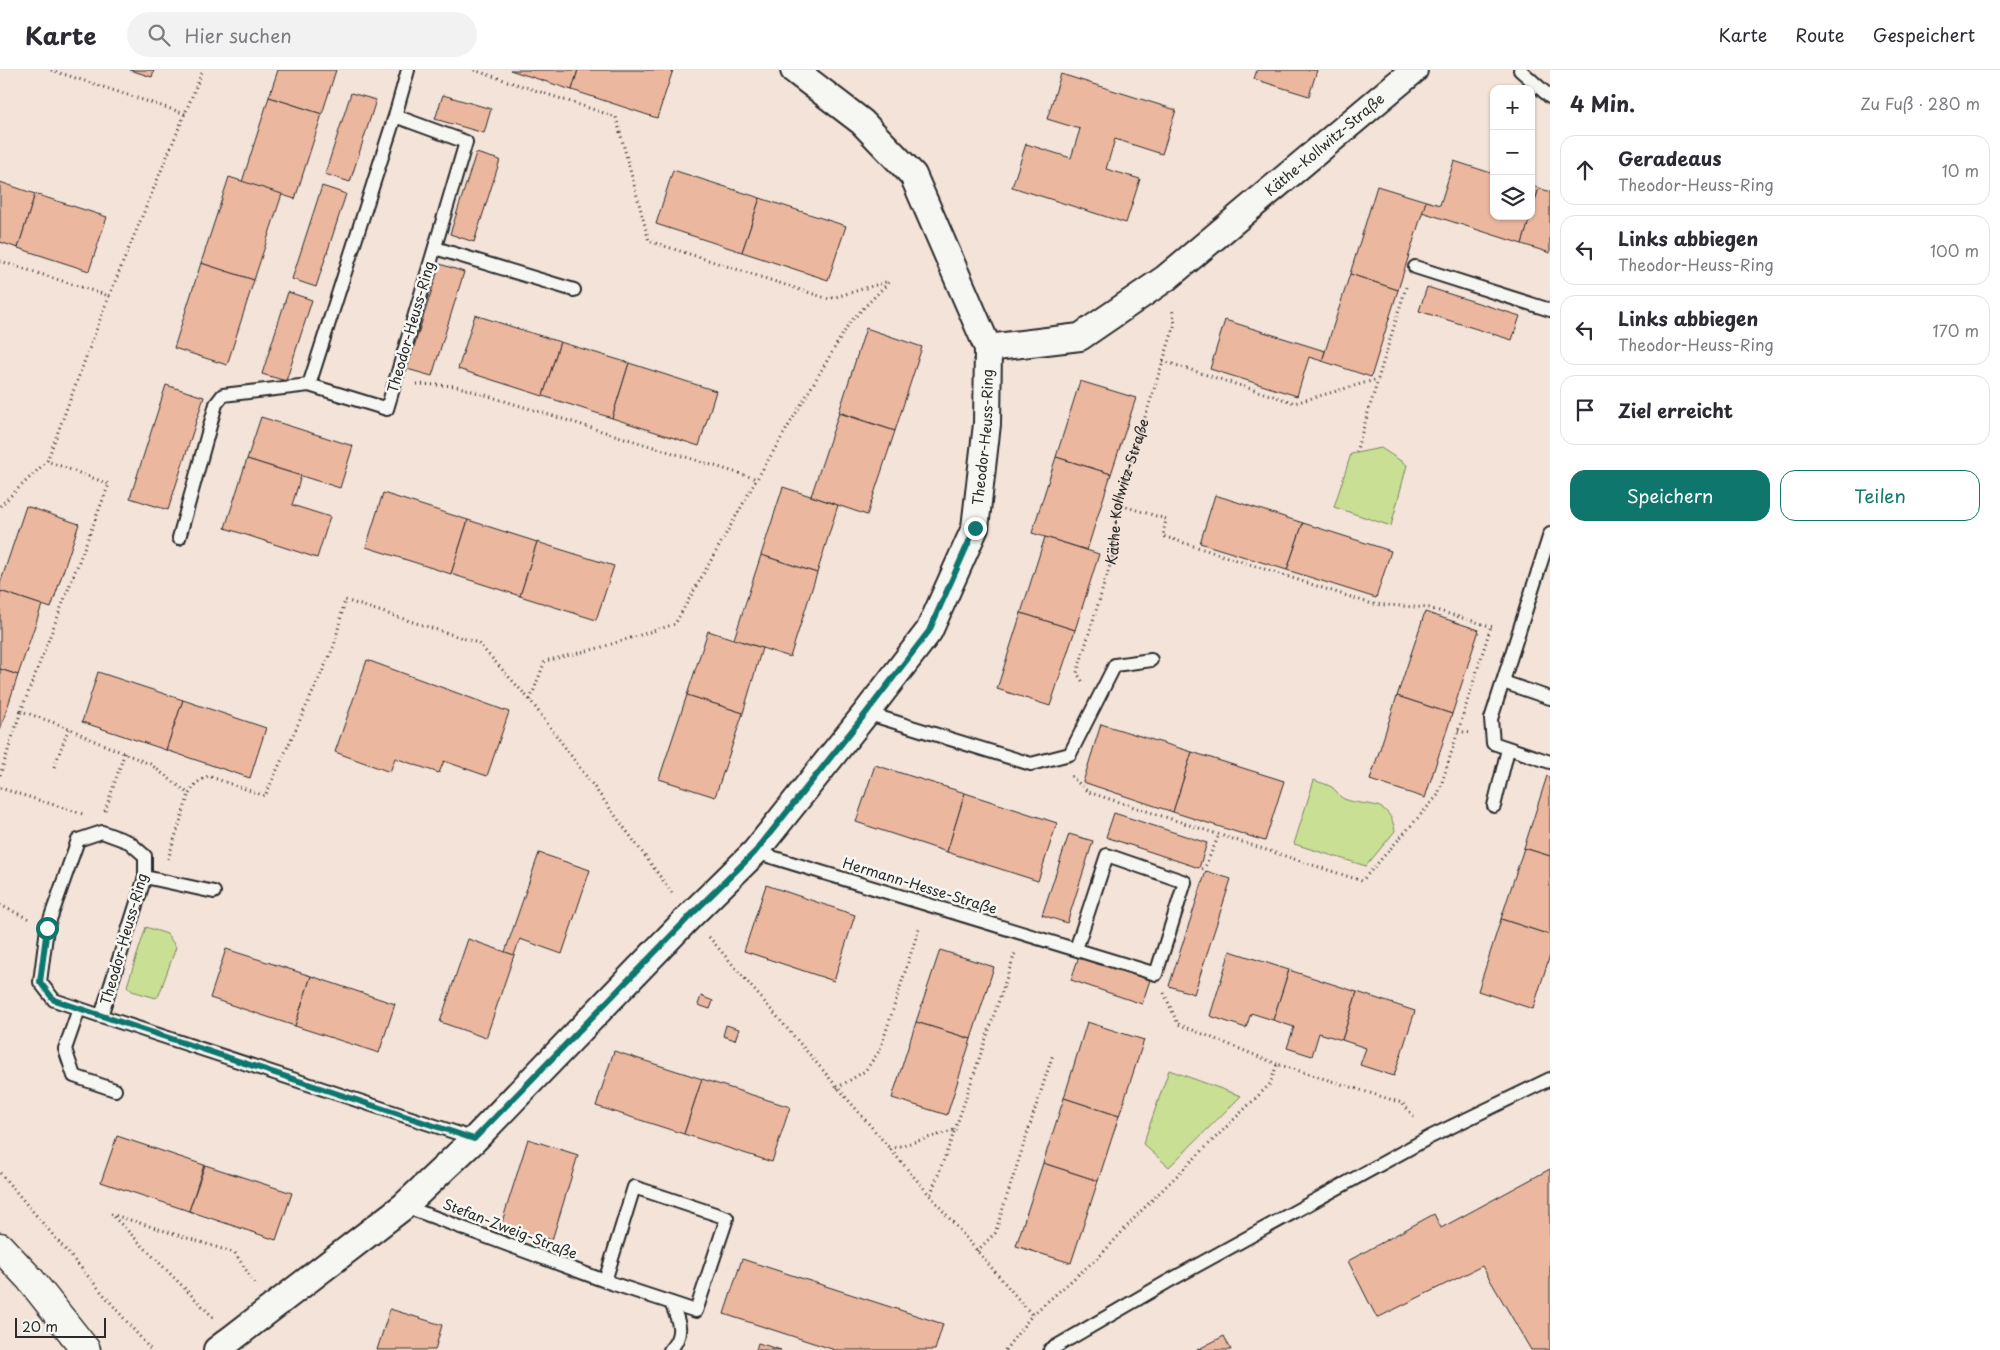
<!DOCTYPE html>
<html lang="de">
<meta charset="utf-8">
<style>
body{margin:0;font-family:"Playpen Sans",sans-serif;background:#f2f2f3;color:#2b2b33}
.controls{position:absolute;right:15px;top:15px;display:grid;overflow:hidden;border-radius:10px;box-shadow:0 1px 4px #0004}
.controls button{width:45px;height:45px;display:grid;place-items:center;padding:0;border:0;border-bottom:1px solid #e1e1e2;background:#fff;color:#2b2b33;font:25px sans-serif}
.scale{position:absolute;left:15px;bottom:12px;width:91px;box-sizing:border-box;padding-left:5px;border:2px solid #2b2b2b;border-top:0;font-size:14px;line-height:18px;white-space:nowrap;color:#2b2b2b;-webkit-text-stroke:4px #f6f6f2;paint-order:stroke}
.stop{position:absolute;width:15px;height:15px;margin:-11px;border:4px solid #0f766e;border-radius:50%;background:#fff}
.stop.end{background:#0f766e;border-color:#fff;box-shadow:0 1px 5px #0008}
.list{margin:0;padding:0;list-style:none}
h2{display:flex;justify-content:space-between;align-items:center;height:65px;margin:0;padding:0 20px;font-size:21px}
h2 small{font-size:16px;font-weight:400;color:#7c7c81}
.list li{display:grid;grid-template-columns:32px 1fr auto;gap:15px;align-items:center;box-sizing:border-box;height:70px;margin:0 10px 10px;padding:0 10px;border:1px solid #e1e1e2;border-radius:15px}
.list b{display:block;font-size:19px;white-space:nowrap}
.list p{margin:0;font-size:16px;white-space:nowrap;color:#7c7c81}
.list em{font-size:16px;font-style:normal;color:#7c7c81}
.actions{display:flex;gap:10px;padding:15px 20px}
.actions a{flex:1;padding:11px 0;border:1px solid #0f766e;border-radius:15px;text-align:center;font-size:18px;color:#0f766e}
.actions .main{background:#0f766e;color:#fff}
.icon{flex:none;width:28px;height:28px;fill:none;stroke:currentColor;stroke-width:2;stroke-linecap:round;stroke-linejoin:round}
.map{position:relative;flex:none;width:1550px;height:1280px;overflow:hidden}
header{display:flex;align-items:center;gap:30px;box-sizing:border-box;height:70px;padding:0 25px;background:#fff;border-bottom:1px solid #e1e1e2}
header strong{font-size:24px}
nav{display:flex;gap:28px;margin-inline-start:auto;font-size:18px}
.search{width:350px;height:45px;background:#f2f2f3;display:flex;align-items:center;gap:12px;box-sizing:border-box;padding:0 18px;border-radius:28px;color:#7c7c81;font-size:19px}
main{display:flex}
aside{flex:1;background:#fff}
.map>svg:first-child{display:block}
.green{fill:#c9df94;stroke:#7a8560}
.building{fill:#ecb79f;stroke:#2b2b2b}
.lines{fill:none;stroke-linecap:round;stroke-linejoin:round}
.lane-casing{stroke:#2b2b2b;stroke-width:16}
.street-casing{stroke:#2b2b2b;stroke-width:30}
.secondary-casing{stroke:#2b2b2b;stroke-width:31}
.path{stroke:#2b2b2b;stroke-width:3;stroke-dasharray:1 4;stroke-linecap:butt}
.lane{stroke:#f6f6f2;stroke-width:12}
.street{stroke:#f6f6f2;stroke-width:26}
.secondary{stroke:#f6f6f2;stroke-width:28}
.route{stroke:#0f766e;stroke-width:6}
.labels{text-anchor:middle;stroke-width:5;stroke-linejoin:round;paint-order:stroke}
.street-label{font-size:14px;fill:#2b2b2b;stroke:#f6f6f2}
</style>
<header>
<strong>Karte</strong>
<div class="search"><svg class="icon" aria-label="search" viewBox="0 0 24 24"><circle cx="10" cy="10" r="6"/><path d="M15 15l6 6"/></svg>Hier suchen</div>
<nav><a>Karte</a><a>Route</a><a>Gespeichert</a></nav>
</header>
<main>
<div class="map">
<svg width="1550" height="1280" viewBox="0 0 1550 1280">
<rect width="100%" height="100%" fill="#f3e3d9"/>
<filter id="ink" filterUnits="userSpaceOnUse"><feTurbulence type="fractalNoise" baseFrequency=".02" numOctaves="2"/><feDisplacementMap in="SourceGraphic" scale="10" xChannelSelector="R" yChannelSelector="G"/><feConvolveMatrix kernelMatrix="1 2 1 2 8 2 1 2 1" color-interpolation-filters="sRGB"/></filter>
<g filter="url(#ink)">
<g class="green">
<path d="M 1381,378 L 1407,395 L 1391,456 L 1334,437 L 1351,384 Z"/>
<path d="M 1314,710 C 1320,713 1328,714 1333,718 C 1337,721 1339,727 1344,729 C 1367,738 1389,727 1395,761 L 1366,796 L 1294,774 Z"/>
<path d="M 146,857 L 167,864 L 176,877 L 159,925 L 156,928 L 132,921 L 127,916 Z"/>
<path d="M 1169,1000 L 1241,1026 L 1169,1097 L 1143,1074 Z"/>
</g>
<g class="building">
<path d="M 130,0 L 154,0 L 152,7 Z"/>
<path d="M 278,0 L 336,0 L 322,44 L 269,27 Z"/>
<path d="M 510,0 L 578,0 L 572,20 Z"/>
<path d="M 578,0 L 673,0 L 657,48 L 572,20 Z"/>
<path d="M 1257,0 L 1317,0 L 1309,26 L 1254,9 Z"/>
<path d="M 1061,4 L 1176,40 L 1162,84 L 1115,69 L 1106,99 L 1140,109 L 1126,153 L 1012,117 L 1026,74 L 1071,88 L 1080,59 L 1047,49 Z"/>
<path d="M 351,23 L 376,30 L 350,112 L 325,104 Z"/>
<path d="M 443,25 L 491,39 L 484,63 L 435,49 Z"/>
<path d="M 269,27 L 322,44 L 295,129 L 242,112 Z"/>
<path d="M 476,83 L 500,90 L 474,172 L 450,164 Z"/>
<path d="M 1454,91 L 1494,104 L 1494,146 L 1531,146 L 1522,174 L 1422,142 L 1426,131 L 1440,135 Z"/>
<path d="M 673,100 L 760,128 L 742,182 L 656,154 Z"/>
<path d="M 229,107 L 282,124 L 254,210 L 201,193 Z"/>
<path d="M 0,112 L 35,124 L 18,178 L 0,172 Z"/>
<path d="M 322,116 L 346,124 L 316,217 L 292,209 Z"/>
<path d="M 1377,116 L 1426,131 L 1398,220 L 1350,204 Z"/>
<path d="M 1531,116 L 1539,118 L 1531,144 Z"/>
<path d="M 1539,118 L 1550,122 L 1550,183 L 1522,174 Z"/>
<path d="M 35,124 L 107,147 L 89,201 L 18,178 Z"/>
<path d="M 760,128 L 846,156 L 828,210 L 742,182 Z"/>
<path d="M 201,193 L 254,210 L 227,295 L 174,278 Z"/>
<path d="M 440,194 L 464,202 L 432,306 L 407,299 Z"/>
<path d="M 1350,204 L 1398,220 L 1371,307 L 1322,291 Z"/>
<path d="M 1427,217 L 1520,246 L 1512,270 L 1419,241 Z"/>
<path d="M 288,222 L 312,230 L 286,311 L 262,304 Z"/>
<path d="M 475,245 L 560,272 L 543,326 L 458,299 Z"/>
<path d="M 1225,250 L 1325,281 L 1322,291 L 1309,287 L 1297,326 L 1210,299 Z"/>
<path d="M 866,258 L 922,277 L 895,361 L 839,342 Z"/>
<path d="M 560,272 L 629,293 L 612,348 L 543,326 Z"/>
<path d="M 629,293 L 716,321 L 699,376 L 612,348 Z"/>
<path d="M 1080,311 L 1136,328 L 1111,404 L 1056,387 Z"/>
<path d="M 166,315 L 204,327 L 168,440 L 130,428 Z"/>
<path d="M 839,343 L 895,361 L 867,445 L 811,426 Z"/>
<path d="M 261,347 L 353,376 L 340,418 L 247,389 Z"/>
<path d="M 1056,387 L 1111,404 L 1087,480 L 1032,463 Z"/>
<path d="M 247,389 L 301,406 L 292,435 L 330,447 L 317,488 L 225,458 Z"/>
<path d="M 783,417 L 838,435 L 817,503 L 761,485 Z"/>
<path d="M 383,423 L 468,450 L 451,504 L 366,477 Z"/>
<path d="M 1215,425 L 1303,453 L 1287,500 L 1200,473 Z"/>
<path d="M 26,436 L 79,454 L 51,538 L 0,521 L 0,514 Z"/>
<path d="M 468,450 L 537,472 L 520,526 L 451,504 Z"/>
<path d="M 1303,453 L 1391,481 L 1376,528 L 1287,500 Z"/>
<path d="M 1045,467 L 1099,484 L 1075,560 L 1021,543 Z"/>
<path d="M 537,472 L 614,496 L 596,550 L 520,526 Z"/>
<path d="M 761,485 L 817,503 L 790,587 L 734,569 Z"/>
<path d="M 0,521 L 42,535 L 18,605 L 0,599 Z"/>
<path d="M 1425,542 L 1479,560 L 1452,644 L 1397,626 Z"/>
<path d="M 1021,543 L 1075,560 L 1050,636 L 997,619 Z"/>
<path d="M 708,561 L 762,578 L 743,643 L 687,625 Z"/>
<path d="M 367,590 L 509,642 L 487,706 L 444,691 L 439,703 L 395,688 L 390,702 L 335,682 Z"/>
<path d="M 0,599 L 18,605 L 0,660 Z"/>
<path d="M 98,602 L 183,630 L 166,680 L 82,652 Z"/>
<path d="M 687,625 L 743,643 L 715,727 L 659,709 Z"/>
<path d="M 1397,626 L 1452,644 L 1425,728 L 1370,710 Z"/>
<path d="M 183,630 L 266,658 L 250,708 L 166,680 Z"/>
<path d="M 1101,654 L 1192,682 L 1173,742 L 1083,712 Z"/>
<path d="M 1192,682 L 1284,711 L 1265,771 L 1173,742 Z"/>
<path d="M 875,695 L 965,723 L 947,782 L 856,752 Z"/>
<path d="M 1547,706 L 1550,707 L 1550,786 L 1524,778 Z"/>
<path d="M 965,723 L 1057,753 L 1038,811 L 947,782 Z"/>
<path d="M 1114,743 L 1207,773 L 1199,798 L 1106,767 Z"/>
<path d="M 1069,764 L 1093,771 L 1067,853 L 1042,845 Z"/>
<path d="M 1524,778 L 1550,786 L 1550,865 L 1501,849 Z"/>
<path d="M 539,783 L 590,800 L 562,884 L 520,869 L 514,885 L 505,882 Z"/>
<path d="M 1206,801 L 1231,809 L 1194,924 L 1169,916 Z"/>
<path d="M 766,815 L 855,845 L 834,911 L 744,881 Z"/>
<path d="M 1501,849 L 1550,865 L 1550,885 L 1533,939 L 1478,921 Z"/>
<path d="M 468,869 L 514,885 L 486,968 L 440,952 Z"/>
<path d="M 226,879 L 311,906 L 295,956 L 210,928 Z"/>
<path d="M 940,880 L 994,897 L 971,969 L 916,952 Z"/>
<path d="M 1230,881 L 1289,900 L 1273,950 L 1251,943 L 1246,958 L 1210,946 Z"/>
<path d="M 1079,886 L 1150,910 L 1142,934 L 1071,910 Z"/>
<path d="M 1289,900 L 1357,922 L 1342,970 L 1319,963 L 1312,986 L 1287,978 L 1294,957 L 1273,950 Z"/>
<path d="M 311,906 L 395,934 L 379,983 L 295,956 Z"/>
<path d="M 1357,922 L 1415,941 L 1394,1006 L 1360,995 L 1366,978 L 1342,970 Z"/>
<path d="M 701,926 L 713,931 L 710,939 L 698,935 Z"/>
<path d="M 916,952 L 971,969 L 947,1045 L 892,1028 Z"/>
<path d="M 1087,952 L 1144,970 L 1119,1046 L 1064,1028 Z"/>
<path d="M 726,955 L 739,959 L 735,970 L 723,966 Z"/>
<path d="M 614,981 L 702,1009 L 684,1064 L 596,1036 Z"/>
<path d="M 702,1009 L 790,1037 L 772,1092 L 684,1064 Z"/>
<path d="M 1064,1028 L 1119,1046 L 1098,1111 L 1043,1093 Z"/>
<path d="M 117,1066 L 204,1095 L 189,1141 L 101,1112 Z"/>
<path d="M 528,1069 L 578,1085 L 552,1170 L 501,1155 Z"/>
<path d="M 1043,1093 L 1098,1111 L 1071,1193 L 1016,1176 Z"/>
<path d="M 205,1095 L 292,1123 L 276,1170 L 189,1141 Z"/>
<path d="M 1550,1099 L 1550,1280 L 1531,1280 L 1482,1196 L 1377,1248 L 1348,1191 L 1434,1144 L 1441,1158 Z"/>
<path d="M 742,1189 L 943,1254 L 935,1280 L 835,1280 L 724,1244 Z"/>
<path d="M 390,1239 L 442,1255 L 435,1280 L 377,1280 Z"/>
<path d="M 1224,1266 L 1231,1280 L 1197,1280 Z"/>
<path d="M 758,1273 L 781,1280 L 756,1280 Z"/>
</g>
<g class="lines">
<g class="lane-casing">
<g id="lane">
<path d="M 1520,0 L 1550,27"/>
<path d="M 395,46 L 466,72 L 387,339 L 309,315 L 395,46 L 408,0"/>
<path d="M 435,178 L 574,220"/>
<path d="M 1415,197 L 1550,240"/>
<path d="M 1550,464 L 1491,649 L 1493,673 L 1550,692"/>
<path d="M 179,468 L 216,334 L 223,325 L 309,315"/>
<path d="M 1503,612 L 1550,628"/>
<path d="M 866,643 L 1031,694 L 1070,684 L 1115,595 L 1151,590"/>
<path d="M 1494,736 L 1508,679"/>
<path d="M 755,782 L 1156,904 L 1185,812 L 1107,785 L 1076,879"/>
<path d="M 145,807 L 214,822"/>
<path d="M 79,939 L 65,979 L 74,1006 L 115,1020"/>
<path d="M 101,946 L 54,930 L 40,912 L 47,858 L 78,770 L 102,762 L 129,772 L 145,786 L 145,807 L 101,946 L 475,1069"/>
<path d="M 404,1136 L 605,1211 L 696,1241 L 727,1148 L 634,1117 L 605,1211"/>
<path d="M 670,1280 C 685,1264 679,1251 671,1233"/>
<path d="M 1050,1280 L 1167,1212 L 1430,1067 L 1550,1009"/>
</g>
</g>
<g class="street-casing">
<g id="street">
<path id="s2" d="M 988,278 L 1080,267 L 1166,208 L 1414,0"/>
<path id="s3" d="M 217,1280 L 404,1136 L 475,1069 L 690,846 L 755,782 L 866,643 L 929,561 L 975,458 L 987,354 L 988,278 L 913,105 L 862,52 L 794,0"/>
</g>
</g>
<g class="secondary-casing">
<path id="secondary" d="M 0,1177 L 30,1209 L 86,1280"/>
</g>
<g class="path">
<path d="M 51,0 L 186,44"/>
<path d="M 474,0 L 616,47 L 649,171 L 829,229 L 889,211"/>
<path d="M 0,191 L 109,226 L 203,0"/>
<path d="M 109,226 L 47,391 L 109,414 L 21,641 L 69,658 L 92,670 L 150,694 L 189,724 L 195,714 L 208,706 L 265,726 L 334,576 L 345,530 L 478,573 L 530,630 L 673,824"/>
<path d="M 1163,291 L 1295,333 L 1378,309 L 1406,217"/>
<path d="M 417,314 L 456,316 L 757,409"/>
<path d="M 1356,382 L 1378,310"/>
<path d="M 1117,434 L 1166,449 L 1163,466 L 1372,534 L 1429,538 L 1493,557"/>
<path d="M 0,436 L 47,391"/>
<path id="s1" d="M 1082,611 L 1077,603 L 1113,485 L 1117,434 L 1175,254 L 1172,238"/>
<path d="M 530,630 L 545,591 L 599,578 L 675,554 L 757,409 L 850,252 L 890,211"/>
<path d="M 1458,661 L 1470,663"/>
<path d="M 54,697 L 69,658"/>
<path d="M 0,705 L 21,641"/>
<path d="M 1071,706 L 1088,722 L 1362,811 L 1438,725 L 1491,556"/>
<path d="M 0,718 L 83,744"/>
<path d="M 105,741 L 125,682"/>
<path d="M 168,789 L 189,724"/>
<path d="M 1202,799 L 1205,797 L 1219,765"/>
<path d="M 0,835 L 29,849"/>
<path d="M 709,867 L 1032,1245"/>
<path d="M 1164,923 L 1178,954 L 1277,994"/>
<path d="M 837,1018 L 865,1001 L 880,980 L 920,855"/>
<path d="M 955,1060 L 1015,883"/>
<path d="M 890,1079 L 955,1060 L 930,1126"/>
<path d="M 0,1103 L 151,1280"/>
<path d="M 977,1181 L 995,1163 L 1053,984"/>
<path d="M 213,1247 L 111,1144 L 235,1183 L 255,1214"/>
<path d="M 1005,1280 L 1032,1245 L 1102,1184 L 1140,1142 L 1270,1014 L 1277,994 L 1402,1033 L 1416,1049"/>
</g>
<use href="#lane" class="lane"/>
<use href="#street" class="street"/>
<use href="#secondary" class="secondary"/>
</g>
</g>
<g class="lines" filter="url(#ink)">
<path class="route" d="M 47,858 L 40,912 L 54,930 L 474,1069 L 690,846 L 755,782 L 866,643 L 929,561 L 975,458"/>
</g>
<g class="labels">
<g class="street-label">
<text dy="5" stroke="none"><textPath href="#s2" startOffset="404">Käthe-Kollwitz-Straße</textPath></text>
<text transform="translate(411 257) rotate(-74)" y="5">Theodor-Heuss-Ring</text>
<text dy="5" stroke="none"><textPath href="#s3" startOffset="1220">Theodor-Heuss-Ring</textPath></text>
<text dy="5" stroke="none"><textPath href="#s1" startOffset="198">Käthe-Kollwitz-Straße</textPath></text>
<text transform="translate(920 816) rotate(17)" y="5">Hermann-Hesse-Straße</text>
<text transform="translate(124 869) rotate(-74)" y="5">Theodor-Heuss-Ring</text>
<text transform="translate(510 1159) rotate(21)" y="5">Stefan-Zweig-Straße</text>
</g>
</g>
</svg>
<div class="controls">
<button>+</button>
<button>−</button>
<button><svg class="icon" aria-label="layers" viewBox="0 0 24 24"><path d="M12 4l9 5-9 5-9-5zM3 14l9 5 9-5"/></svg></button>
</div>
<div class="scale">20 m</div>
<div class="stop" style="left:47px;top:858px"></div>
<div class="stop end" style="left:975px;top:458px"></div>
</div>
<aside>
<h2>4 Min.<small>Zu Fuß · 280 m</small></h2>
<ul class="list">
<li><svg class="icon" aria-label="ahead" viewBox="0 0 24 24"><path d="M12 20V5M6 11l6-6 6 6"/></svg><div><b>Geradeaus</b><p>Theodor-Heuss-Ring</p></div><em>10 m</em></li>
<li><svg class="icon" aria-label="left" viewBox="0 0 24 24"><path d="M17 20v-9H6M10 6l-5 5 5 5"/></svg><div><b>Links abbiegen</b><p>Theodor-Heuss-Ring</p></div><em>100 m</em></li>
<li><svg class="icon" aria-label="left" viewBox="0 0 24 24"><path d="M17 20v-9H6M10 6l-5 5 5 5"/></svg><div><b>Links abbiegen</b><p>Theodor-Heuss-Ring</p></div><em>170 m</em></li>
<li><svg class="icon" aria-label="arrive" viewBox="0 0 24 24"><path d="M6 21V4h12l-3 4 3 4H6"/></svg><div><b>Ziel erreicht</b></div></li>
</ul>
<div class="actions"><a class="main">Speichern</a><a>Teilen</a></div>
</aside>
</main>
